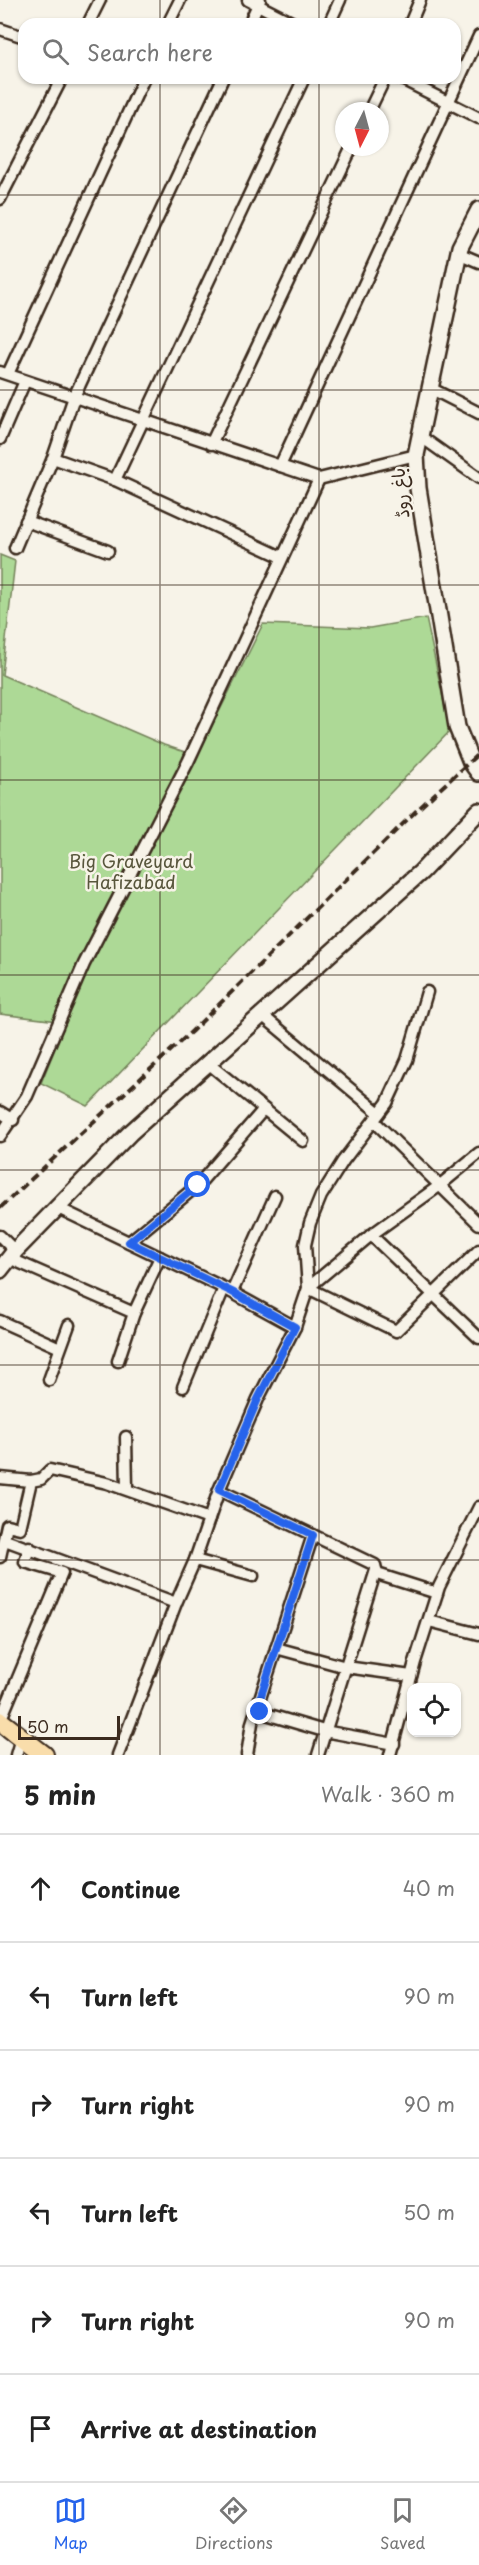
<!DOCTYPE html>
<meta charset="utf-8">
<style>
body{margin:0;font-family:"Playpen Sans","Playpen Sans Arabic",sans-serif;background:#f2f2f2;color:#222}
.controls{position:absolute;right:18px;bottom:18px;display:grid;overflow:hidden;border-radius:12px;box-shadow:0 2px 4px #0004}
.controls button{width:54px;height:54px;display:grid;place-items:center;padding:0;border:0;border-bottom:2px solid #e0e0e0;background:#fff;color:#222;font:30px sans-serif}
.compass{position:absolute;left:335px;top:102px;width:54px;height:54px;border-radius:50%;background:#fff;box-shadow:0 2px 4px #0004;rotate:186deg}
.scale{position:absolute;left:18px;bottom:15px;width:102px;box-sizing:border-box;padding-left:6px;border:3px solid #3b2a1e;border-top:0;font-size:16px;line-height:21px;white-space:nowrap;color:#3b2a1e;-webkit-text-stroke:4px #f7f3e8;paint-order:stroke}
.stop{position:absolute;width:18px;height:18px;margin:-14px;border:4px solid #2563eb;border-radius:50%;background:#fff}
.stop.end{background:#2563eb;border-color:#fff;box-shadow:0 2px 6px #0008}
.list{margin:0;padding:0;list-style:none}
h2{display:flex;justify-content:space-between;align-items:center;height:78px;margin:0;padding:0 24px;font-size:26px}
h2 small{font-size:20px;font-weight:400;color:#767676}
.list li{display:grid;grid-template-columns:39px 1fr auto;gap:18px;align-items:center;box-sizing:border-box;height:108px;padding:0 24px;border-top:2px solid #e0e0e0}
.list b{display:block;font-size:22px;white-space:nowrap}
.list em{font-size:20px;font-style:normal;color:#767676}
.icon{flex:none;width:33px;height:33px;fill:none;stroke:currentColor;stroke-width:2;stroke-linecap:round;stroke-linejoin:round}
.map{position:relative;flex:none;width:479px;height:1755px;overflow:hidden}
.search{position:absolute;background:#fff;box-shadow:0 2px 4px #0004;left:18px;right:18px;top:18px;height:66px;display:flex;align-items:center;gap:15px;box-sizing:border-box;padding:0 21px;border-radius:18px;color:#767676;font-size:22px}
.sheet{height:726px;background:#fff}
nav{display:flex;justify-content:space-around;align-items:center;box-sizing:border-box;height:84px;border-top:2px solid #e0e0e0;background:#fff;font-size:16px;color:#767676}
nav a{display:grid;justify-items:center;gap:3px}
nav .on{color:#2563eb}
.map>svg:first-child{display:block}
.green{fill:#add996;stroke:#74825a;stroke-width:1.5}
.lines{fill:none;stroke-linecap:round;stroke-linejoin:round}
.street-casing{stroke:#3b2a1e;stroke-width:15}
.secondary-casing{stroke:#3b2a1e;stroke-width:20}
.primary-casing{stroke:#3b2a1e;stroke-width:22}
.street{stroke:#f7f3e8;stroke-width:10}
.secondary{stroke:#f7f3e8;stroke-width:15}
.primary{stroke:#f9ddab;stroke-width:18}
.rail{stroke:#3b2a1e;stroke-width:4;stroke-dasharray:9 4.5;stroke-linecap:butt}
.route{stroke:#2563eb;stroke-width:8}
.grid{fill:none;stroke:#3b2a1e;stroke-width:1.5;stroke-opacity:0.55}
.labels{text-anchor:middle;stroke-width:5;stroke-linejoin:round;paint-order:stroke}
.street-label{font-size:18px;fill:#3b2a1e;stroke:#f7f3e8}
.park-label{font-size:18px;fill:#58563c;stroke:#f7f3e8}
</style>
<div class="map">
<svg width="479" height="1755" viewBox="0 0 479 1755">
<rect width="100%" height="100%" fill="#f7f3e8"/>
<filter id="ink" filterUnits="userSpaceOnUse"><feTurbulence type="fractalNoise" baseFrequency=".0167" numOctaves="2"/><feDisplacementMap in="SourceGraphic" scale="12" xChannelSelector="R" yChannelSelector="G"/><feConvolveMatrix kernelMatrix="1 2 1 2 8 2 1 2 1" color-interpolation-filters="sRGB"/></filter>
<g filter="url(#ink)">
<path class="green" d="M 0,555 L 15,561 L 2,675 L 164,745 L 197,756 L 263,624 L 370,628 L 426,618 L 450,731 L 88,1106 L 41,1083 L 66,1022 L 0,1014 Z"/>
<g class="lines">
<g class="street-casing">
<g id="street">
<path d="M 248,0 L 295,24"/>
<path d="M 88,24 L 100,0"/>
<path d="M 168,24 L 180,0"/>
<path d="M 249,24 L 260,0"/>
<path d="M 329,24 L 340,0"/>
<path d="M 410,24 L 420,0"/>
<path d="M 0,29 L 24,37"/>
<path d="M 400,78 L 479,118"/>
<path d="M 369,111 L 385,78"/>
<path d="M 0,199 L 62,78"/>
<path d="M 458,253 L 479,262"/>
<path d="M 0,372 L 319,479 L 416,455"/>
<path d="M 8,374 L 144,78"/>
<path d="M 430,388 L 479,413"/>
<path d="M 420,436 L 479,478"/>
<path d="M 0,439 L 25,381"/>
<path d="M 211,444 L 352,147"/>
<path d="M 53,458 L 115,480 L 282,557"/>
<path d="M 280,466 L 479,36"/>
<path d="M 115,480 L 304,78"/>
<path d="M 26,521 L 108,551"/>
<path d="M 15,548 L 53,458 L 74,397 L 223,78"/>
<path d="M 262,1015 L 379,1113"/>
<path d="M 208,1063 L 303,1141"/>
<path d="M 0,1112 L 13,1120"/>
<path d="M 374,1121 L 479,1224"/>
<path d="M 0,1136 L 27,1096 L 84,964 L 188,762 L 319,479"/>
<path d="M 58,1208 L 224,1288 L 295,1327"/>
<path d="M 371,1235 L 479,1338"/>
<path d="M 0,1236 L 15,1251"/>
<path d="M 129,1242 L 198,1185 L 264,1109"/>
<path d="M 9,1258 L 134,1313"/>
<path d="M 308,1288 L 371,1235 L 439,1186 L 479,1153"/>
<path d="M 308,1288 L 396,1331 L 479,1250"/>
<path d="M 232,1292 L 275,1196"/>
<path d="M 0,1321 L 60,1348"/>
<path d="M 118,1361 L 134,1313 L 160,1257"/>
<path d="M 49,1380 L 69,1325"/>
<path d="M 183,1387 L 224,1288"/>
<path d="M 126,1437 L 127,1489"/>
<path d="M 0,1478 L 31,1481"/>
<path d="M 219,1490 L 375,1565 L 377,1574 L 437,1593"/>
<path d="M 5,1540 L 176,1603"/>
<path d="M 0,1557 L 7,1525 L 20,1528 L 31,1481 L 41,1479 L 50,1470 L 107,1483 L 209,1519"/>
<path d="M 195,1560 L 253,1576"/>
<path d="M 429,1621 L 479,1634"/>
<path d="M 276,1648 L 346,1667 L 411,1676"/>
<path d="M 256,1711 L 324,1731 L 394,1744"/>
<path d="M 0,1721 L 62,1573 L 25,1562 L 29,1547"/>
<path d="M 16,1755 L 21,1738"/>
<path d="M 118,1755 L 176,1603 L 195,1560 L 219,1490 L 258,1399 L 295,1327 L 308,1288 L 305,1245 L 310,1223 L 321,1196 L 343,1161 L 387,1103 L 407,1060 L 427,992"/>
<path d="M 247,1755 L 252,1723 L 313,1535"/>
<path d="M 318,1755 L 376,1570"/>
<path d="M 390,1755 L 415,1662 L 439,1587 L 479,1507"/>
</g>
</g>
<g class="secondary-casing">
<g id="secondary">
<path d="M 479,210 L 460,247 L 416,455 L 418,488 L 457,727 L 471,762 L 479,773"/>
<path d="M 0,1270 L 15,1251 L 130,1133 L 421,872 L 479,811"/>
</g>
</g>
<g class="primary-casing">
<path id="primary" d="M 0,1721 L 44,1755"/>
</g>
<use href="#street" class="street"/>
<use href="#secondary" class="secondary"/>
<use href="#primary" class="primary"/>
<path class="rail" d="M 0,1208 L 192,1031 L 416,811 L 479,753"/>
</g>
</g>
<g class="lines" filter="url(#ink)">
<path class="route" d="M 198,1185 L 129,1242 L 232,1292 L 295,1327 L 258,1399 L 219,1490 L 313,1535 L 256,1711 L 260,1712"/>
</g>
<path class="grid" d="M 160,0 L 160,24M 319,0 L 319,24M 160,78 L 160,1755M 319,78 L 319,1755M 0,195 L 479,195M 0,390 L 479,390M 0,585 L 479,585M 0,780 L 479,780M 0,975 L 479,975M 0,1170 L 479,1170M 0,1365 L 479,1365M 0,1560 L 479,1560"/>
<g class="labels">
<g class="street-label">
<text transform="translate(401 493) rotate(-96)" y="6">باغ روڈ</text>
</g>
<g class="park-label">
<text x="131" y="868">Big Graveyard<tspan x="131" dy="21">Hafizabad</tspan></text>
</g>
</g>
</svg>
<div class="controls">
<button><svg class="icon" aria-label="locate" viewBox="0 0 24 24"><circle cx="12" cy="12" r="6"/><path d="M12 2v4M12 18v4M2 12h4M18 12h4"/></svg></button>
</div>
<svg class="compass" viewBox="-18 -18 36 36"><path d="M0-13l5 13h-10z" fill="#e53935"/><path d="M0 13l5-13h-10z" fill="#767676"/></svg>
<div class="scale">50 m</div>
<div class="stop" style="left:198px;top:1185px"></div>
<div class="stop end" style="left:260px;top:1712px"></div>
<div class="search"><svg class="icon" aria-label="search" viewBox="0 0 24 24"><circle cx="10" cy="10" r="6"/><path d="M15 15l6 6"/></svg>Search here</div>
</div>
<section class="sheet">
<h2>5 min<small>Walk · 360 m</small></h2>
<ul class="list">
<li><svg class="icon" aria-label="ahead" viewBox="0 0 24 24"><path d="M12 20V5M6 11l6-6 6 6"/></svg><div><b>Continue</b></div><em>40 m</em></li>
<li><svg class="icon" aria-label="left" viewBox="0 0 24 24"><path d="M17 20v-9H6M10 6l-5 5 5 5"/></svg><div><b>Turn left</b></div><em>90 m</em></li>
<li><svg class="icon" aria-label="right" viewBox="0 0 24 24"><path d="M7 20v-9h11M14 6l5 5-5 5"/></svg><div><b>Turn right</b></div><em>90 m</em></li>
<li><svg class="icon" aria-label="left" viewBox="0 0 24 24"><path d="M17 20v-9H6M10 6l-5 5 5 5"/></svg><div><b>Turn left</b></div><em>50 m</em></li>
<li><svg class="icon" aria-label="right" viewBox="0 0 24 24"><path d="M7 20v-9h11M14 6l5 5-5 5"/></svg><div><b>Turn right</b></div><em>90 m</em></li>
<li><svg class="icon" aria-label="arrive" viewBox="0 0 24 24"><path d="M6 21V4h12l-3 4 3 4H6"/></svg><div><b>Arrive at destination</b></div></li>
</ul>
</section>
<nav>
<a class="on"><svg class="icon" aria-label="map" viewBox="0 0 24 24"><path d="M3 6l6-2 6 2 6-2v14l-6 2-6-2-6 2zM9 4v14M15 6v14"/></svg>Map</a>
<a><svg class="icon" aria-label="directions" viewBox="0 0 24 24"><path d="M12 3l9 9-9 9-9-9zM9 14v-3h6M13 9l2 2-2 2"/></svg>Directions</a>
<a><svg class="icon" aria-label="saved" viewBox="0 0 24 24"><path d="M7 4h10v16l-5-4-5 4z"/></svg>Saved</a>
</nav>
